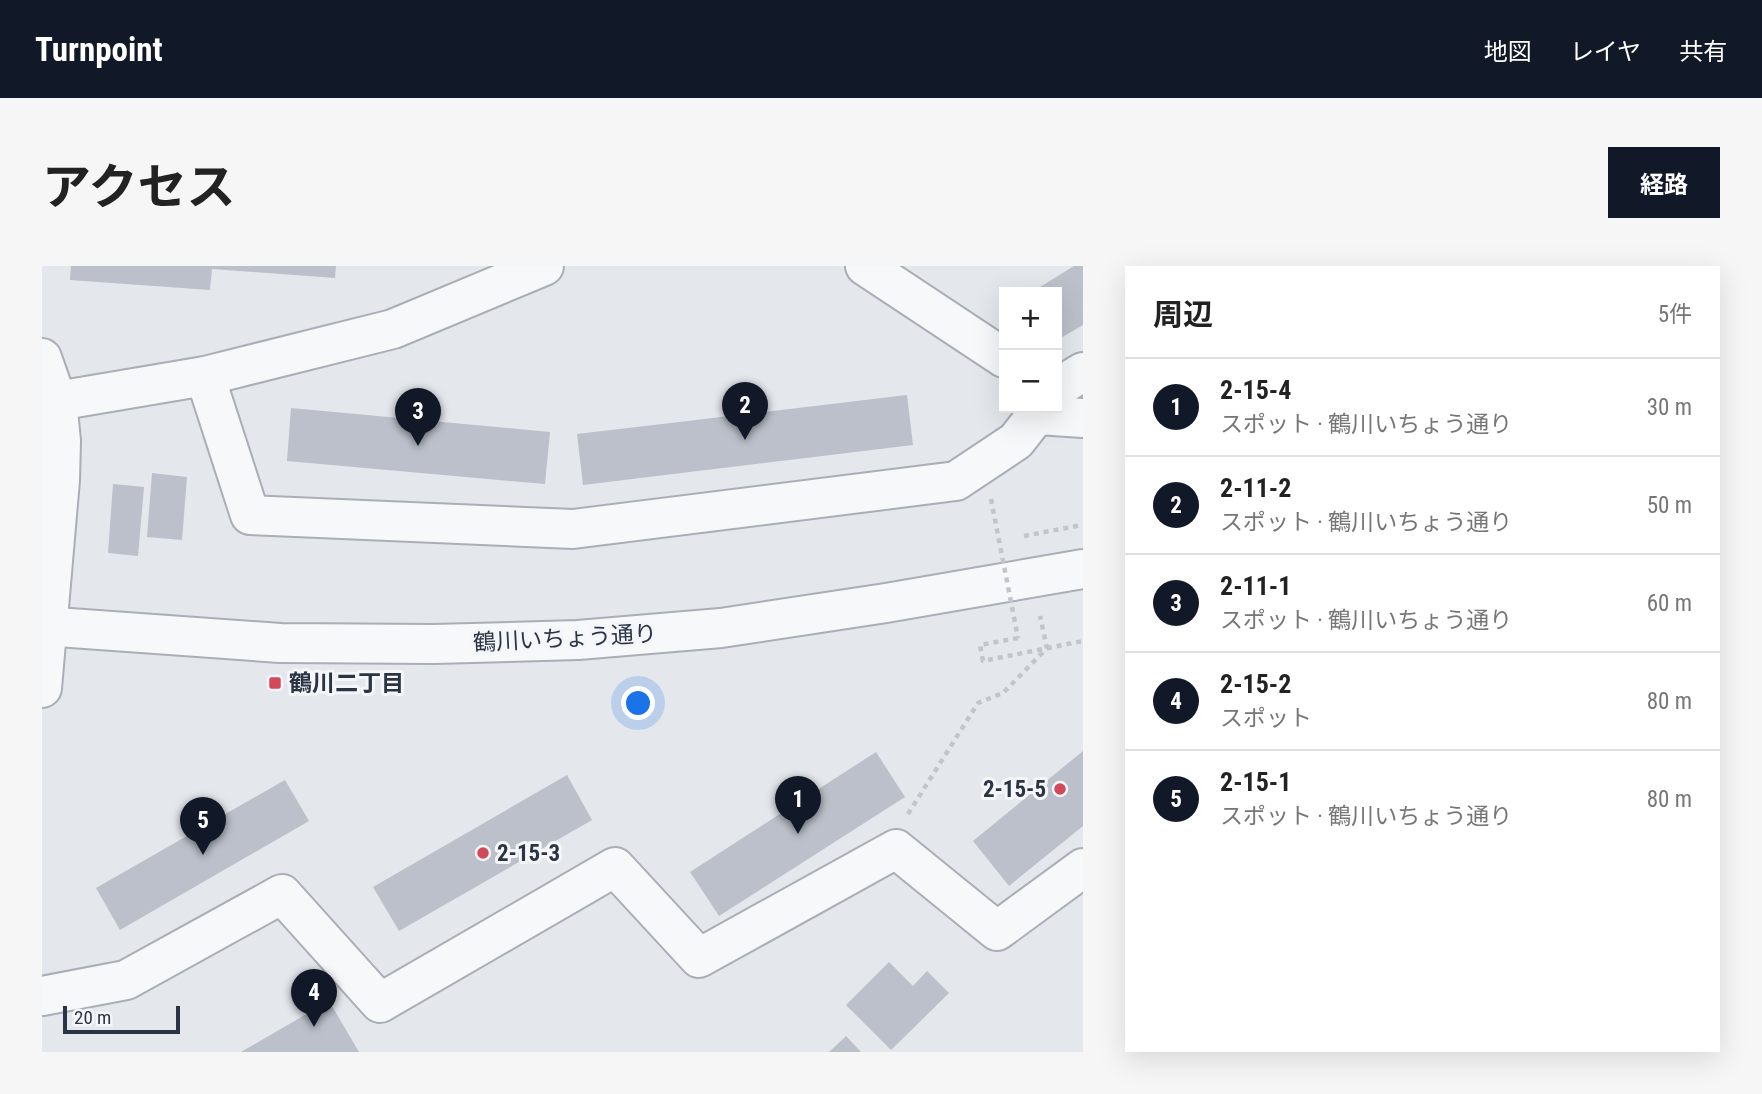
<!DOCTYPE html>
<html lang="ja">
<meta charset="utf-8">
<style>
body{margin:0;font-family:"Roboto Condensed","Noto Sans JP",sans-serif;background:#f6f6f6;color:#222}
.controls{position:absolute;right:21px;top:21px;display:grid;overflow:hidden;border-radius:0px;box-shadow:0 7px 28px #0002}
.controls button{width:63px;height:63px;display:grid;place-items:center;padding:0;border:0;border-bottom:2px solid #e0e0e0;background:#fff;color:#222;font:35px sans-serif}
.scale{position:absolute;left:21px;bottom:18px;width:117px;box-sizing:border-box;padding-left:7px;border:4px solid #2b3445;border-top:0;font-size:19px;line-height:24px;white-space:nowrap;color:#2b3445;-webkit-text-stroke:5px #f4f6f9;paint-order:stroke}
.you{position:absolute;left:597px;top:438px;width:24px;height:24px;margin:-18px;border:5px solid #fff;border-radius:50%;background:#1a73e8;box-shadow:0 0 0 10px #1a73e833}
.badge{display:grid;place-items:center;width:46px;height:46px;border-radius:50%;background:#111827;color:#fff;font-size:23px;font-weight:700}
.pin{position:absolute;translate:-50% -58px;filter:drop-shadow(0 2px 4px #0008)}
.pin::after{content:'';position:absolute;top:37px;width:24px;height:21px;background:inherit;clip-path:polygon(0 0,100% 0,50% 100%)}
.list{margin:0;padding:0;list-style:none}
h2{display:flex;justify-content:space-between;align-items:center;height:91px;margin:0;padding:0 28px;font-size:30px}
h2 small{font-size:23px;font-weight:400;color:#767676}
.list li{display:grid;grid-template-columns:46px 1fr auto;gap:21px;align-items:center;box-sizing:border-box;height:98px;padding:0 28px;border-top:2px solid #e0e0e0}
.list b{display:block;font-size:26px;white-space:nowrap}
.list p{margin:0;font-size:23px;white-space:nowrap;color:#767676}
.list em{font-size:23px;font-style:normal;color:#767676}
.map{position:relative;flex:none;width:1041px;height:786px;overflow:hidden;border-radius:0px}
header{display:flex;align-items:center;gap:42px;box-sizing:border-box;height:98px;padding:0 35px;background:#111827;color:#fff}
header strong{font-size:33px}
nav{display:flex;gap:38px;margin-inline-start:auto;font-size:24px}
.intro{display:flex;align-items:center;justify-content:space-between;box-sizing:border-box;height:168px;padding:0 42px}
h1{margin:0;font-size:49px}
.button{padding:18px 32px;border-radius:0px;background:#111827;color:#fff;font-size:24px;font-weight:700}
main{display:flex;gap:42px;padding:0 42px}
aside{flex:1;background:#fff;border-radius:0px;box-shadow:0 7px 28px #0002}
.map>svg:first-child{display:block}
.building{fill:#bbc0ca}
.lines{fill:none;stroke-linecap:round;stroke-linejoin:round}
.minor-casing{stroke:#a9aeb7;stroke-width:42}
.path{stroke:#c2c5cb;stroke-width:4.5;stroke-dasharray:5 5;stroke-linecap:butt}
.minor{stroke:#f7f8fa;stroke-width:38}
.path-bridge{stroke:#c2c5cb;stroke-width:4.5;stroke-dasharray:5 5;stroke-linecap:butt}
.poi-dot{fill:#d1495b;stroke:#f4f6f9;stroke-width:2.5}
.labels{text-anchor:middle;stroke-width:6;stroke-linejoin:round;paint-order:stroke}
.street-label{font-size:23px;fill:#2b3445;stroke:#f4f6f9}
.poi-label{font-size:23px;font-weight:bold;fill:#2b3445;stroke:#f4f6f9;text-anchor:start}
</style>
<header>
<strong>Turnpoint</strong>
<nav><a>地図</a><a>レイヤ</a><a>共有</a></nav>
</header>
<div class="intro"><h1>アクセス</h1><a class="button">経路</a></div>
<main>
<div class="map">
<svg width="1041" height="786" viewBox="0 0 1041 786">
<rect width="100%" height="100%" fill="#e4e7ec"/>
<g class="building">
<path d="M 29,0 L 294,0 L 293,12 L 170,3 L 168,24 L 28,14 Z"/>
<path d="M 1032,0 L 1041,0 L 1041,59 L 1017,73 L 1015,69 L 1015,26 L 990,26 Z"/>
<path d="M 865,129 L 871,179 L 541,219 L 535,168 Z"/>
<path d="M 249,142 L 508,166 L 503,218 L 245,195 Z"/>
<path d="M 110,207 L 145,211 L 140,274 L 105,271 Z"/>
<path d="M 71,218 L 102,221 L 96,290 L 66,287 Z"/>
<path d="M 1041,485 L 1041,560 L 967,620 L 931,575 Z"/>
<path d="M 834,486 L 863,531 L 677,650 L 648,606 Z"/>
<path d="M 525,509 L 550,554 L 357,665 L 331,621 Z"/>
<path d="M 243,514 L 267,555 L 78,664 L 54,622 Z"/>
<path d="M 847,696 L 871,720 L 885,705 L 907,727 L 849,784 L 804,739 Z"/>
<path d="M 287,735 L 317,786 L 199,786 Z"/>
<path d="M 804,770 L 819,786 L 787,786 Z"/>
</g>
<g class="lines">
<g class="minor-casing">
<g id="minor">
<path d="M 823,0 L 962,92"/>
<path d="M 0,92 L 15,135 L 19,175 L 18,214 L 0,422"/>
<path d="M 163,110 L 208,249 L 531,263 L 914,215 L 974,175 L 1000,142"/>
<path d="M 1015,122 L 1041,106"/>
<path d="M 15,135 L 163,110 L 351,63 L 502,0"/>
<path d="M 996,149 L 1041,152"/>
<path d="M 0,360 L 238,377 L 392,378 L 536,374 L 679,362 L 844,337 L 1041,303"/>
<path d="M 0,730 L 84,714 L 240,628 L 338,737 L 573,601 L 657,692 L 854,583 L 955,665 L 1041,602"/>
</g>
</g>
<g class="path">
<path d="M 982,270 L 1040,259"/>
<path d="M 976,372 L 938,379 L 941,395 L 1041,375"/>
<path d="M 866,548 L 936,437 L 961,427 L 1005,382 L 998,350"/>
</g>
<use href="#minor" class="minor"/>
<path class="path-bridge" d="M 949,233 L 976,372"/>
</g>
<g class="poi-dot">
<rect x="226" y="410" width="14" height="14" rx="3.5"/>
<circle cx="1018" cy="523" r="7"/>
<circle cx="441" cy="587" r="7"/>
</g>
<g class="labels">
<g class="street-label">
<text transform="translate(523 372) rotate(-3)" y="8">鶴川いちょう通り</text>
</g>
<g class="poi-label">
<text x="247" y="425">鶴川二丁目</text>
<text x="1004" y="531" text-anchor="end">2-15-5</text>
<text x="455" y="595">2-15-3</text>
</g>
</g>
</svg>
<div class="controls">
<button>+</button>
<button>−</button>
</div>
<div class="scale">20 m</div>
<div class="you"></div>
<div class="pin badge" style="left:756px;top:568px">1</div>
<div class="pin badge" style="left:703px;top:174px">2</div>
<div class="pin badge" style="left:376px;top:180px">3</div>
<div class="pin badge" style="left:272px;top:761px">4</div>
<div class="pin badge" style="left:161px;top:589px">5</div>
</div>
<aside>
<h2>周辺<small>5件</small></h2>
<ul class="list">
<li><span class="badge">1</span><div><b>2-15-4</b><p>スポット · 鶴川いちょう通り</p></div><em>30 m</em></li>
<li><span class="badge">2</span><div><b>2-11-2</b><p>スポット · 鶴川いちょう通り</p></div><em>50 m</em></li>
<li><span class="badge">3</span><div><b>2-11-1</b><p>スポット · 鶴川いちょう通り</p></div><em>60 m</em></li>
<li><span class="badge">4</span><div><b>2-15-2</b><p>スポット</p></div><em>80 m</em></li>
<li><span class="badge">5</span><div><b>2-15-1</b><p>スポット · 鶴川いちょう通り</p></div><em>80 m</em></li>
</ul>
</aside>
</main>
